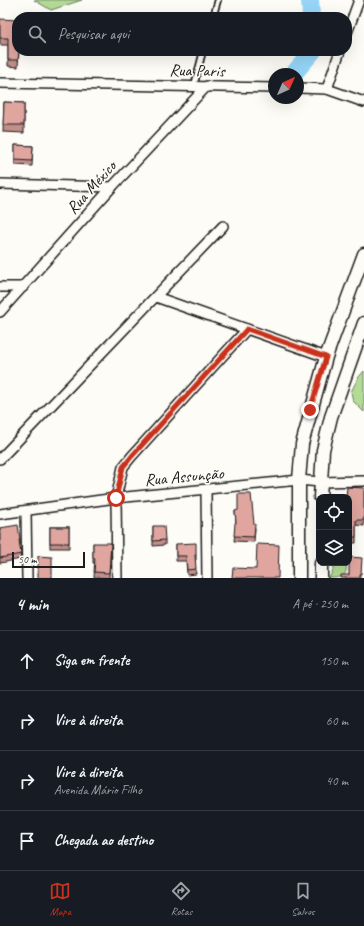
<!DOCTYPE html>
<html lang="pt">
<meta charset="utf-8">
<style>
body{margin:0;font-family:Caveat,sans-serif;background:#20242c;color:#f1f3f6}
.controls{position:absolute;right:12px;bottom:12px;display:grid;overflow:hidden;border-radius:8px;box-shadow:0 4px 16px #0002}
.controls button{width:36px;height:36px;display:grid;place-items:center;padding:0;border:0;border-bottom:1px solid #363941;background:#171b24;color:#f1f3f6;font:20px sans-serif}
.compass{position:absolute;left:268px;top:68px;width:36px;height:36px;border-radius:50%;background:#171b24;box-shadow:0 4px 16px #0002;rotate:45deg}
.scale{position:absolute;left:12px;bottom:10px;width:73px;box-sizing:border-box;padding-left:4px;border:2px solid #1c1c1c;border-top:0;font-size:11px;line-height:14px;white-space:nowrap;color:#1c1c1c;-webkit-text-stroke:3px #fdfcf7;paint-order:stroke}
.stop{position:absolute;width:12px;height:12px;margin:-9px;border:3px solid #c8321e;border-radius:50%;background:#fff}
.stop.end{background:#c8321e;border-color:#fff;box-shadow:0 1px 4px #0008}
.list{margin:0;padding:0;list-style:none}
h2{display:flex;justify-content:space-between;align-items:center;height:52px;margin:0;padding:0 16px;font-size:17px}
h2 small{font-size:13px;font-weight:400;color:#9ea1a6}
.list li{display:grid;grid-template-columns:26px 1fr auto;gap:12px;align-items:center;box-sizing:border-box;height:60px;padding:0 16px;border-top:1px solid #363941}
.list b{display:block;font-size:15px;white-space:nowrap}
.list p{margin:0;font-size:13px;white-space:nowrap;color:#9ea1a6}
.list em{font-size:13px;font-style:normal;color:#9ea1a6}
.icon{flex:none;width:22px;height:22px;fill:none;stroke:currentColor;stroke-width:2;stroke-linecap:round;stroke-linejoin:round}
.map{position:relative;flex:none;width:364px;height:578px;overflow:hidden}
.search{position:absolute;background:#171b24;box-shadow:0 4px 16px #0002;left:12px;right:12px;top:12px;height:44px;display:flex;align-items:center;gap:10px;box-sizing:border-box;padding:0 14px;border-radius:16px;color:#9ea1a6;font-size:15px}
.sheet{height:292px;background:#171b24}
nav{display:flex;justify-content:space-around;align-items:center;box-sizing:border-box;height:56px;border-top:1px solid #363941;background:#171b24;font-size:11px;color:#9ea1a6}
nav a{display:grid;justify-items:center;gap:2px}
nav .on{color:#c8321e}
.map>svg:first-child{display:block}
.green{fill:#b4db96;stroke:#687c59}
.lines{fill:none;stroke-linecap:round;stroke-linejoin:round}
.river{stroke:#96d5f7;stroke-width:18}
.service-casing{stroke:#1c1c1c;stroke-width:8}
.minor-casing{stroke:#1c1c1c;stroke-width:12}
.secondary-casing{stroke:#1c1c1c;stroke-width:15}
.service{stroke:#fdfcf7;stroke-width:4.5}
.minor{stroke:#fdfcf7;stroke-width:9}
.secondary{stroke:#fdfcf7;stroke-width:12}
.wall{fill:#c18e89;stroke:#1c1c1c}
.building{fill:#e0a59f;stroke:#1c1c1c}
.route{stroke:#c8321e;stroke-width:5}
.labels{text-anchor:middle;stroke-width:3.5;stroke-linejoin:round;paint-order:stroke}
.street-label{font-size:17px;fill:#1c1c1c;stroke:#fdfcf7}
</style>
<div class="map">
<svg width="364" height="578" viewBox="0 0 364 578">
<rect width="100%" height="100%" fill="#fdfcf7"/>
<filter id="ink" filterUnits="userSpaceOnUse"><feTurbulence type="fractalNoise" baseFrequency=".025" numOctaves="2"/><feDisplacementMap in="SourceGraphic" scale="8" xChannelSelector="R" yChannelSelector="G"/><feConvolveMatrix kernelMatrix="1 2 1 2 8 2 1 2 1" color-interpolation-filters="sRGB"/></filter>
<g filter="url(#ink)">
<g class="green">
<path d="M 34,0 L 82,0 L 51,10 Z"/>
<path d="M 364,371 L 364,412 L 353,401 L 351,392 L 358,378 Z"/>
<path d="M 335,563 L 346,563 C 348,577 341,578 329,578 L 332,573 Z"/>
</g>
<g class="lines">
<g class="river">
<path d="M 310,0 L 311,17"/>
<path d="M 295,72 L 313,51"/>
</g>
<g class="service-casing">
<g id="service">
<path d="M 213,17 L 218,0"/>
<path d="M 194,86 L 203,51"/>
</g>
</g>
<g class="minor-casing">
<g id="minor">
<path d="M 347,33 L 359,0"/>
<path d="M 0,83 L 274,88"/>
<path d="M 298,88 L 327,89 L 364,102"/>
<path d="M 327,89 L 340,51"/>
<path d="M 0,184 L 112,187"/>
<path d="M 0,287 L 23,287"/>
<path d="M 156,297 L 326,357"/>
<path d="M 0,312 L 112,187 L 207,86"/>
<path d="M 0,459 L 223,226"/>
<path d="M 206,490 L 207,578"/>
<path d="M 26,511 L 27,578"/>
<path d="M 0,514 L 116,498 L 299,480 L 320,482 L 364,481"/>
<path d="M 117,578 L 116,498 L 123,467 L 132,456 L 247,329"/>
</g>
</g>
<g class="secondary-casing">
<g id="secondary">
<path d="M 320,497 L 323,450 L 331,417 L 364,323"/>
<path d="M 321,563 L 321,578"/>
<path d="M 299,578 L 299,480 L 302,444 L 326,357 L 364,254"/>
</g>
</g>
<use href="#service" class="service"/>
<use href="#minor" class="minor"/>
<use href="#secondary" class="secondary"/>
</g>
<g class="wall">
<path d="M 0,19 L 16,50 L 19,51 L 18,67 L 8,66 L 8,45 L 0,45 Z"/>
<path d="M 4,102 L 24,103 L 24,133 L 3,132 Z"/>
<path d="M 15,145 L 33,146 L 32,166 L 15,165 Z"/>
<path d="M 364,488 L 364,526 L 356,525 L 356,543 L 349,543 L 349,497 Z"/>
<path d="M 235,511 L 254,524 L 255,529 L 254,542 L 234,541 L 236,523 Z"/>
<path d="M 153,526 L 165,540 L 165,545 L 153,546 Z"/>
<rect x="50" y="527" width="19" height="21"/>
<path d="M 0,528 L 20,539 L 20,545 L 19,545 L 21,559 L 0,563 Z"/>
<path d="M 93,543 L 111,548 L 109,578 L 94,577 L 95,563 L 93,563 Z"/>
<path d="M 176,544 L 196,555 L 196,560 L 195,561 L 196,574 L 187,575 L 186,561 L 176,561 Z"/>
</g>
<g class="building">
<path d="M 0,19 L 17,20 L 16,50 L 19,51 L 18,60 L 8,60 L 8,38 L 0,38 Z"/>
<path d="M 4,102 L 24,103 L 24,125 L 3,125 Z"/>
<path d="M 15,145 L 33,146 L 32,161 L 15,160 Z"/>
<path d="M 347,487 L 364,488 L 364,520 L 356,520 L 356,537 L 349,537 L 349,497 L 346,497 Z"/>
<path d="M 238,494 L 251,494 L 254,524 L 255,524 L 254,537 L 234,536 L 235,523 L 236,523 L 235,511 L 238,510 Z"/>
<path d="M 18,525 L 20,539 L 19,540 L 21,554 L 0,558 L 0,528 Z"/>
<path d="M 153,526 L 164,526 L 165,540 L 153,541 Z"/>
<rect x="50" y="527" width="19" height="16"/>
<path d="M 93,543 L 111,543 L 109,573 L 94,572 L 95,558 L 93,558 Z"/>
<path d="M 196,543 L 196,555 L 195,555 L 196,569 L 187,570 L 186,556 L 176,556 L 176,544 Z"/>
<path d="M 257,544 L 279,545 L 278,578 L 232,578 L 233,568 L 256,569 Z"/>
<path d="M 38,556 L 52,557 L 52,578 L 38,578 Z"/>
<path d="M 349,557 L 362,558 L 361,574 L 360,574 L 360,578 L 341,578 L 341,575 L 349,575 Z"/>
</g>
</g>
<g class="lines" filter="url(#ink)">
<path class="route" d="M 116,498 L 123,467 L 132,456 L 247,329 L 326,357 L 310,410"/>
</g>
<g class="labels">
<g class="street-label">
<text transform="translate(197 70) rotate(1)" y="6">Rua Paris</text>
<text transform="translate(91 187) rotate(-48)" y="6">Rua México</text>
<text transform="translate(184 476) rotate(-5)" y="6">Rua Assunção</text>
</g>
</g>
</svg>
<div class="controls">
<button><svg class="icon" aria-label="locate" viewBox="0 0 24 24"><circle cx="12" cy="12" r="6"/><path d="M12 2v4M12 18v4M2 12h4M18 12h4"/></svg></button>
<button><svg class="icon" aria-label="layers" viewBox="0 0 24 24"><path d="M12 4l9 5-9 5-9-5zM3 14l9 5 9-5"/></svg></button>
</div>
<svg class="compass" viewBox="-18 -18 36 36"><path d="M0-13l5 13h-10z" fill="#e53935"/><path d="M0 13l5-13h-10z" fill="#9ea1a6"/></svg>
<div class="scale">50 m</div>
<div class="stop" style="left:116px;top:498px"></div>
<div class="stop end" style="left:310px;top:410px"></div>
<div class="search"><svg class="icon" aria-label="search" viewBox="0 0 24 24"><circle cx="10" cy="10" r="6"/><path d="M15 15l6 6"/></svg>Pesquisar aqui</div>
</div>
<section class="sheet">
<h2>4 min<small>A pé · 250 m</small></h2>
<ul class="list">
<li><svg class="icon" aria-label="ahead" viewBox="0 0 24 24"><path d="M12 20V5M6 11l6-6 6 6"/></svg><div><b>Siga em frente</b></div><em>150 m</em></li>
<li><svg class="icon" aria-label="right" viewBox="0 0 24 24"><path d="M7 20v-9h11M14 6l5 5-5 5"/></svg><div><b>Vire à direita</b></div><em>60 m</em></li>
<li><svg class="icon" aria-label="right" viewBox="0 0 24 24"><path d="M7 20v-9h11M14 6l5 5-5 5"/></svg><div><b>Vire à direita</b><p>Avenida Mário Filho</p></div><em>40 m</em></li>
<li><svg class="icon" aria-label="arrive" viewBox="0 0 24 24"><path d="M6 21V4h12l-3 4 3 4H6"/></svg><div><b>Chegada ao destino</b></div></li>
</ul>
</section>
<nav>
<a class="on"><svg class="icon" aria-label="map" viewBox="0 0 24 24"><path d="M3 6l6-2 6 2 6-2v14l-6 2-6-2-6 2zM9 4v14M15 6v14"/></svg>Mapa</a>
<a><svg class="icon" aria-label="directions" viewBox="0 0 24 24"><path d="M12 3l9 9-9 9-9-9zM9 14v-3h6M13 9l2 2-2 2"/></svg>Rotas</a>
<a><svg class="icon" aria-label="saved" viewBox="0 0 24 24"><path d="M7 4h10v16l-5-4-5 4z"/></svg>Salvos</a>
</nav>
